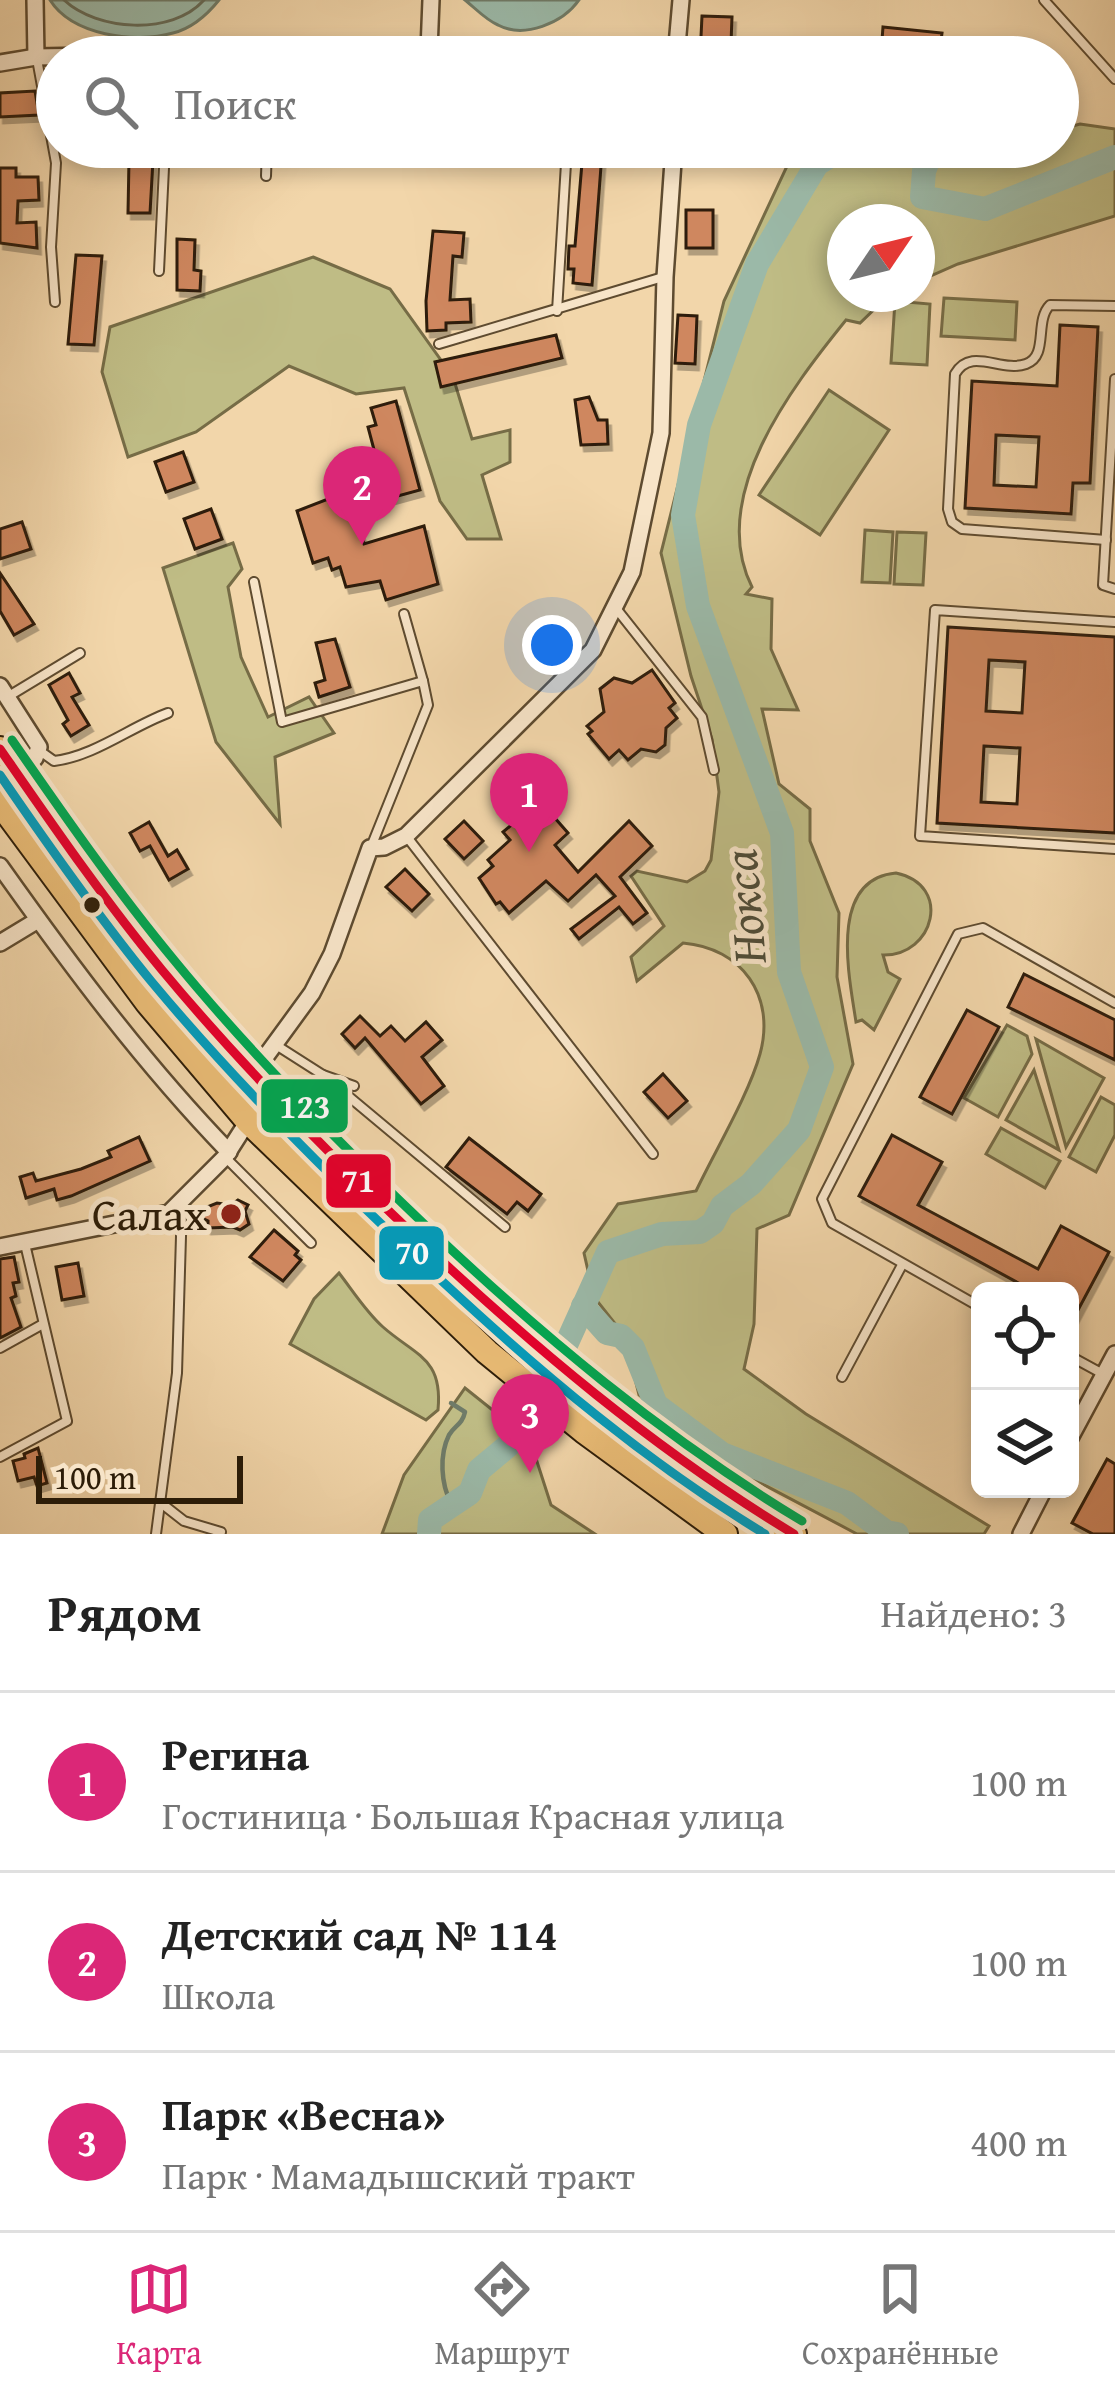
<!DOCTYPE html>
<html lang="ru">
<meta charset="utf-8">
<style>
body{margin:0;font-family:"Gentium Book Plus",serif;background:#f6f6f6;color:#222}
.controls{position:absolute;right:36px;bottom:36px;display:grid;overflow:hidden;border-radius:18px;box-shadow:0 6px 18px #0003}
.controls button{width:108px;height:108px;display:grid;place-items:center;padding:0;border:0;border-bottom:3px solid #e0e0e0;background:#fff;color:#222;font:60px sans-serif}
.compass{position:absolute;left:827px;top:204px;width:108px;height:108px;border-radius:50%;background:#fff;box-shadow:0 6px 18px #0003;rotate:55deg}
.scale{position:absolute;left:36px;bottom:30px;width:207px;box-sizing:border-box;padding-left:12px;border:6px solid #2d1d08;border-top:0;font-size:33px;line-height:42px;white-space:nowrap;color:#2d1d08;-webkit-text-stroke:9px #f7e4c8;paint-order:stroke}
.you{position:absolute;left:552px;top:645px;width:42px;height:42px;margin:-30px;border:9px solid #fff;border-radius:50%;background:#1a73e8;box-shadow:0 0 0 18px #1a73e833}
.badge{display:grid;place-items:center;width:78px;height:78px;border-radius:50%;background:#db2777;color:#fff;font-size:39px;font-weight:700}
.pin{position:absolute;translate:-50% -99px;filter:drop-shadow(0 3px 6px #0008)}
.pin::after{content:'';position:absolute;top:63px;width:42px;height:36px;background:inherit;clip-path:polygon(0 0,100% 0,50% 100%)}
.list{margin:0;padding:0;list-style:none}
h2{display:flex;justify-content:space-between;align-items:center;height:156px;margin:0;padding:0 48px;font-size:51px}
h2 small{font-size:39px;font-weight:400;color:#767676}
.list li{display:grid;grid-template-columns:78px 1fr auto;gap:36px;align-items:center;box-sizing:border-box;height:180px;padding:0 48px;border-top:3px solid #e0e0e0}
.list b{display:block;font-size:45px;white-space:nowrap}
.list p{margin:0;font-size:39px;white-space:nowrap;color:#767676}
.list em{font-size:39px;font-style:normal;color:#767676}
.icon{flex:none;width:66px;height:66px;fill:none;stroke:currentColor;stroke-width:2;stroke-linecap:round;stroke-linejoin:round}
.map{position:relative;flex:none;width:1115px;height:1534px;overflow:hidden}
.search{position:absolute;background:#fff;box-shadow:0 6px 18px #0003;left:36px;right:36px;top:36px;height:132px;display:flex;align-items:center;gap:30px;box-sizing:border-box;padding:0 42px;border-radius:66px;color:#767676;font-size:45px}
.sheet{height:696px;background:#fff}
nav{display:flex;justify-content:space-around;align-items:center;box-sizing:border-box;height:168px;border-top:3px solid #e0e0e0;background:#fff;font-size:33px;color:#767676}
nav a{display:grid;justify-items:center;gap:6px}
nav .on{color:#db2777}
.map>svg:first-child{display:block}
.green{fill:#bfbc85;stroke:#766c46;stroke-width:3}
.water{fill:#9bb9a8;stroke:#6f7b68;stroke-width:3}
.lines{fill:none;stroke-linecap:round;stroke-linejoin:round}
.shore{stroke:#646b58;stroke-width:3}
.stream{stroke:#6f7b68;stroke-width:4.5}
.river{stroke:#9bb9a8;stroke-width:24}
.building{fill:#cf875f;stroke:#2d1d08;stroke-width:3;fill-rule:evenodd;filter:url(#shadow)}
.lane-casing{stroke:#5e4b30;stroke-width:12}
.street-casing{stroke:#5e4b30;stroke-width:20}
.primary-casing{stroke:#2d1d08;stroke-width:28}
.lane{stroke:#f7e4c8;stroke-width:8}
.street{stroke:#f7e4c8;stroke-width:15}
.primary{stroke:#e9bb75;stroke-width:24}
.bus-1-casing{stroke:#f7e4c8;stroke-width:18}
.bus-2-casing{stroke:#f7e4c8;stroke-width:18}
.bus-3-casing{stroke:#f7e4c8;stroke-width:18}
.bus-1{stroke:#e4002b;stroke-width:9}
.bus-2{stroke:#049bba;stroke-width:9}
.bus-3{stroke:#00a651;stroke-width:9}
.bus-dot{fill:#2d1d08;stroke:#f7e4c8;stroke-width:4.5}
.poi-dot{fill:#8f2418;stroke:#f7e4c8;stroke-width:4.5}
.labels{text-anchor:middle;stroke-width:10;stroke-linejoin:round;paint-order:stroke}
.poi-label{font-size:45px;fill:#2d1d08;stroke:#f7e4c8;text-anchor:end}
.water-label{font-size:48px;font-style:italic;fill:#4e4c38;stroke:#f7e4c8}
.line-badge{stroke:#f7e4c8;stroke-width:4.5}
.badge-label{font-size:33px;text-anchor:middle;font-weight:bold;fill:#fff}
</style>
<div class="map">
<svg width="1115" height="1534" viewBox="0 0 1115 1534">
<defs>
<filter id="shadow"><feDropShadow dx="3.5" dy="6" stdDeviation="0" flood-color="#0004"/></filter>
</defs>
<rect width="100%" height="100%" fill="#f2d6aa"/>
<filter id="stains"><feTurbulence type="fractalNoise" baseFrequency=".00167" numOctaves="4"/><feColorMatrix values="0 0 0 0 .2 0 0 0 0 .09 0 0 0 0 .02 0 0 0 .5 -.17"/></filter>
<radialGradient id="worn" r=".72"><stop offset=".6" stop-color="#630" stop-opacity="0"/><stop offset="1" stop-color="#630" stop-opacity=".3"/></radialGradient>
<g class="green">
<path d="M 1080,124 L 1115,129 L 1115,216 L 958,264 L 917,282 L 917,222 L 845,222 L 845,294 L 890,294 L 860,323 L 846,320 C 791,388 707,497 752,587 L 746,594 L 772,599 L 771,649 L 798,710 L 762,709 L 779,784 L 810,809 L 810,841 L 839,913 L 837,977 L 853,1064 L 789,1215 L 757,1229 L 754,1324 L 744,1369 L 806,1414 L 989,1526 L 984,1534 L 857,1534 L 719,1461 L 639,1395 L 624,1335 L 594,1297 L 584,1253 L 618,1204 L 696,1191 C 715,1151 749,1094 760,1054 C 776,996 742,948 683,943 L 637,981 L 631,957 L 664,926 L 631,876 L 637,871 L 687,882 L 705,871 L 711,860 L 719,792 L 712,739 L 691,676 L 661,553 L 724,301 L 787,166 L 804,147 L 971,147 L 974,153 L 996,147 L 1058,147 L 1058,130 Z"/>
<path d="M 313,257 L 390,289 L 453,377 L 472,439 L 510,430 L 510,462 L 482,475 L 501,539 L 467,539 L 440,501 L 404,388 L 356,394 L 289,366 L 196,432 L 128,457 L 102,372 L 110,327 Z"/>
<path d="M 944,298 L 1017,302 L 1015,340 L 941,336 Z"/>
<path d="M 895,301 L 930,304 L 927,365 L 891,363 Z"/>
<path d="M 829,390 L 889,430 L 820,535 L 759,495 Z"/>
<path d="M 865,530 L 893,532 L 890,583 L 862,582 Z"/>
<path d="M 897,532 L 926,533 L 923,585 L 894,584 Z"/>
<path d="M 233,543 L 242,569 L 228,587 L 241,657 L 268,717 L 309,697 L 334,733 L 275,757 L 280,824 L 216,742 L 163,568 Z"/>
<path d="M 0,765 L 161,988 L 240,1085 L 235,1091 L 155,993 L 40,837 L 0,780 Z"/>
<path d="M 896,873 C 953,885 934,956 883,955 L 888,972 L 900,979 L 874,1030 L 862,1020 L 856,1022 C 849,976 828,879 896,873 Z"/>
<path d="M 1007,1025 L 1027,1036 L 1032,1054 L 998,1117 L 964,1098 Z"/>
<path d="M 1036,1039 L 1104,1078 L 1066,1147 Z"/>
<path d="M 1034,1070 L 1059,1150 L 1006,1120 Z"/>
<path d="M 1101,1097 L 1115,1105 L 1115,1135 L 1096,1172 L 1069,1157 Z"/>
<path d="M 1001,1128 L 1060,1161 L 1045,1188 L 986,1154 Z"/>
<path d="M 290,1129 C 440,1277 589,1426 771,1534 L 757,1534 C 579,1430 429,1278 283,1135 Z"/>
<path d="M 339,1273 C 353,1291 366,1312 383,1327 C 416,1356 443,1358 438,1410 L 426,1420 L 290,1344 L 314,1299 Z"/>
<path d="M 465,1388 L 530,1440 L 551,1505 L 595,1534 L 382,1534 L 404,1475 Z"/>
</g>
<g class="water">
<path d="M 50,0 L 219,0 C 207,15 193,28 173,33 C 134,44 72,35 50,0 Z"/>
<path d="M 465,0 L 579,0 C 563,23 524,39 498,25 C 486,20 475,8 465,0 Z"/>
</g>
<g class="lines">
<path class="shore" d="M 64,0 C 97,31 172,36 204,0"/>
<path class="stream" d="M 451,1403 L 465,1412 C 462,1425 455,1425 449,1435 C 439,1455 441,1484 451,1503"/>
<g class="river">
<path d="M 934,147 L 924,171 L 922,197 L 985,209 L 1115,157"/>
<path d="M 583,1306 L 607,1333 L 621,1336 L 633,1348 L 656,1405 L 722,1454 L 847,1503 L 886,1532 L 897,1534"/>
<path d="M 429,1534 L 430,1520 L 470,1493 L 479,1470 L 528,1429 L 608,1252 L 662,1234 L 700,1232 L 713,1223 L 722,1206 L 751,1184 L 799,1130 L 822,1067 L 789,972 L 782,833 L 698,606 L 683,515 L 699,425 L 757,264 L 817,164 L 845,147"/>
</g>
</g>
<g class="building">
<path d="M 702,16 L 732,17 L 731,43 L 720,42 L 721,57 L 700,57 Z"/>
<path d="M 883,27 L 942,33 L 939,56 L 894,51 L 894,54 L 881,53 Z"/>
<path d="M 35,91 L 39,115 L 0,117 L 0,93 Z"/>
<path d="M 583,151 L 602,153 L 592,285 L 573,283 L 574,269 L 568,269 L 569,246 L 575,246 Z"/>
<path d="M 129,160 L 153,160 L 150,213 L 128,213 Z"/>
<path d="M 0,168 L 16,168 L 16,177 L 38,177 L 39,200 L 18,201 L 17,223 L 36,222 L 37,248 L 0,243 Z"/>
<rect x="686" y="210" width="27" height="38"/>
<path d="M 433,231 L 464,233 L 462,257 L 453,256 L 450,300 L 470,299 L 471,322 L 446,323 L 446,330 L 427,331 L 426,301 Z"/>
<path d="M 177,239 L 195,240 L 194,270 L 201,271 L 200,291 L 177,290 Z"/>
<path d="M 76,255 L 102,256 L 94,345 L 68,344 Z"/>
<path d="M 678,315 L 697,316 L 695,364 L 675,363 Z"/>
<path d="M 1060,325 L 1098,327 L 1090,483 L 1073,483 L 1071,514 L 965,508 L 972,381 L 1057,386 ZM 996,435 L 1039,437 L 1036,487 L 994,485 Z"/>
<path d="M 556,335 L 562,358 L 441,387 L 435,362 Z"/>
<path d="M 589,397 L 598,420 L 607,420 L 608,444 L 581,445 L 575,400 Z"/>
<path d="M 396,401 L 420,490 L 387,499 L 368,427 L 376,425 L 371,408 Z"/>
<path d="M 183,452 L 194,482 L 166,492 L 155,462 Z"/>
<path d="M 354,489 L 362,516 L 356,518 L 364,544 L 424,526 L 438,584 L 386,600 L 380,581 L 346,587 L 340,567 L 332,570 L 328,558 L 313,563 L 297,511 Z"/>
<path d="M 211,509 L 222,539 L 195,549 L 184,519 Z"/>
<path d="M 22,522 L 31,549 L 0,559 L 0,529 Z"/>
<path d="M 0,573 L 34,624 L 14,635 L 0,611 Z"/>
<path d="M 948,627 L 1115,637 L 1115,833 L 937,823 ZM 989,660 L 1025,662 L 1022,713 L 986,711 ZM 984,746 L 1020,748 L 1017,804 L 981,802 Z"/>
<path d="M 335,639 L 350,687 L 319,697 L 315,683 L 325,680 L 316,643 Z"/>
<path d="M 652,670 L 675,703 L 669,708 L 677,718 L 666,728 L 665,745 L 656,752 L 641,749 L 628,760 L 619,750 L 609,759 L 588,734 L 592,731 L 587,726 L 604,712 L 600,689 L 614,678 L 632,683 Z"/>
<path d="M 69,673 L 80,693 L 72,697 L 89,725 L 71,736 L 63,724 L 68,720 L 49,685 Z"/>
<path d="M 540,801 L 568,833 L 555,845 L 578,872 L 629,821 L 652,846 L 620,877 L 647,913 L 633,924 L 619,907 L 579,939 L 571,929 L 615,896 L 596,875 L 568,901 L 546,881 L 509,913 L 500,902 L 496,904 L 479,878 L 493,866 L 488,860 L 510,840 L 503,832 Z"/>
<path d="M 464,821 L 483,841 L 464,859 L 445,839 Z"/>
<path d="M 149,822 L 168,856 L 177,850 L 188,869 L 169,880 L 150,846 L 140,851 L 130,833 Z"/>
<path d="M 405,869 L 429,894 L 412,911 L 386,887 Z"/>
<path d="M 1024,974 L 1115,1020 L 1115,1060 L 1008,1007 Z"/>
<path d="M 967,1010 L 999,1027 L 952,1114 L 920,1097 Z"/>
<path d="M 360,1016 L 380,1036 L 391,1026 L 405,1041 L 426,1022 L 442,1040 L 422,1057 L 444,1086 L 421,1104 L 365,1038 L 355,1048 L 342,1034 Z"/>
<path d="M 663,1074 L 687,1101 L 668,1118 L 644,1092 Z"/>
<path d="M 892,1135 L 942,1162 L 918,1205 L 1038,1269 L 1061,1226 L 1109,1252 L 1070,1325 L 1070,1291 L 1033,1291 L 859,1196 Z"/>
<path d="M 139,1137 L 150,1161 L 71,1196 L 57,1200 L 54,1189 L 26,1198 L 20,1177 L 33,1173 L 36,1181 L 81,1169 L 111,1157 L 108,1151 Z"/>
<path d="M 469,1138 L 541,1194 L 528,1211 L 517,1202 L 507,1214 L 446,1167 Z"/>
<path d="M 238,1200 L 248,1205 L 245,1211 L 249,1224 L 240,1230 L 233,1227 L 208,1228 L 208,1221 L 200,1217 L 207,1213 L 207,1207 L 217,1203 L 231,1205 Z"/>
<path d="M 274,1230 L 298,1251 L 295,1255 L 301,1260 L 283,1281 L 250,1257 Z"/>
<path d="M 14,1257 L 19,1282 L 13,1283 L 16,1296 L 11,1298 L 21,1327 L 0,1338 L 0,1259 Z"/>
<path d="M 78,1263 L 84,1296 L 62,1300 L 56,1267 Z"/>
<path d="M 38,1448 L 47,1483 L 37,1486 L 34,1477 L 18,1481 L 13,1461 L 25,1458 L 24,1454 Z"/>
<path d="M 1107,1459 L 1115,1464 L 1115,1534 L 1093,1534 L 1072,1523 Z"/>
</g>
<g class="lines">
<g class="lane-casing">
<g id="lane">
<path d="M 1044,0 L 1115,79"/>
<path d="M 37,59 L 56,163 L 51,247 L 55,302"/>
<path d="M 266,176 L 267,147"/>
<path d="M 159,271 L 165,147"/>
<path d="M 557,311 L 567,147"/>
<path d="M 439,344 L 663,277"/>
<path d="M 1115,379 L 1103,585 L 1115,589"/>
<path d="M 1106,540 L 962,529 L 952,522 L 948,509 L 955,374 C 971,346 1001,373 1026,364 C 1049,356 1034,321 1050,305 L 1115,306"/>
<path d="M 254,582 L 282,722 L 423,681 L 428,705 L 371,847"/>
<path d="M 615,607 L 702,717 L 714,770"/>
<path d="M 404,614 L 423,681"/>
<path d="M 1115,622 L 935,610 L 920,836 L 1115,849"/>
<path d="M 9,696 L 80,653"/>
<path d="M 40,751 L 54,761 C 95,756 130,727 168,713"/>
<path d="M 407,837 L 653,1154"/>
<path d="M 276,1045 L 323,1075 L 354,1086"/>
<path d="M 323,1075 L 505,1227"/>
<path d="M 226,1158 L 311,1243"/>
<path d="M 980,1307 L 832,1223 L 822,1199 L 958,934 L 983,928 L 1115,1003"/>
<path d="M 0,1348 L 43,1324"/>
<path d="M 1070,1356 L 1103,1374"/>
<path d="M 842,1377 L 902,1265"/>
<path d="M 0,1457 L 67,1421 L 25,1244"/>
<path d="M 161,1503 L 184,1521 L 221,1532"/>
<path d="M 156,1534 L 177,1373 L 182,1202"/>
</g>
</g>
<g class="street-casing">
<g id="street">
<path d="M 35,0 L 36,57"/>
<path d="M 429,50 L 431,0"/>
<path d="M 676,57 L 681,0"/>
<path d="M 0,63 L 36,57 L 429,50 L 570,57"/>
<path d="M 0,686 L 39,747 L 35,758 L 17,774"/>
<path d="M 0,866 C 71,966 143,1063 229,1152"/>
<path d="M 0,943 L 38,920"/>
<path d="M 0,1247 L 169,1213 L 225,1157 L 248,1121 L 266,1056 L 312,993 L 332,954 L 370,848 L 384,847 L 406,836 L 593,650 L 632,572 L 661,433 L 665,277 L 674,147"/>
<path d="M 1070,1438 L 1115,1354"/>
<path d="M 1021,1534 L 1044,1489"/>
</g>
</g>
<g class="primary-casing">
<g id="primary">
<path d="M 0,749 C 52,824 105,900 162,970 C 256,1084 360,1186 468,1285 C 569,1378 675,1465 794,1534"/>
<path d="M 0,803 L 148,1003 L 248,1121 L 487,1352 L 584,1431 L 725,1534"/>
</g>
</g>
<use href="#lane" class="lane"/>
<use href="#street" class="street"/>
<use href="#primary" class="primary"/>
<g class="bus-1-casing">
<path id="bus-1" d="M 0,749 C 52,824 104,900 162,970 C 240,1064 326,1151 414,1235 C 532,1346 655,1450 794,1534"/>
</g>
<g class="bus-2-casing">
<path id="bus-2" d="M 0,775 C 48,845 97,915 151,981 C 240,1088 340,1187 443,1282 C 543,1375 648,1463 765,1534"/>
</g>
<g class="bus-3-casing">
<path id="bus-3" d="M 12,740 C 64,815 116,890 174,960 C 251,1054 336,1140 424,1224 C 541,1335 663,1437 802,1521"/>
</g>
<use href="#bus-1" class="bus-1"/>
<use href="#bus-2" class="bus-2"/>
<use href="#bus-3" class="bus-3"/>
</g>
<circle class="bus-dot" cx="92" cy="905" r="10"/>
<circle class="poi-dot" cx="231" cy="1214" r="12"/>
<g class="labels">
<g class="poi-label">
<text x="207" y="1230">Салах</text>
</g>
<g class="water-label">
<text transform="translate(744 907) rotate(-95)" y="17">Нокса</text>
</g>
</g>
<g class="line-badge">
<rect x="259" y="1077" width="91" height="58" rx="12" fill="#00a651"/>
<rect x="324" y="1152" width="69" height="58" rx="12" fill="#e4002b"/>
<rect x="377" y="1224" width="69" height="58" rx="12" fill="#049bba"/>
</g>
<g class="badge-label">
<text x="305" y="1118">123</text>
<text x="358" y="1192">71</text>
<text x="412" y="1264">70</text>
</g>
<rect width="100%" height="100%" filter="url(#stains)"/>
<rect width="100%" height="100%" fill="url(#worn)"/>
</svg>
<div class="controls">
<button><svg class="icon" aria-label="locate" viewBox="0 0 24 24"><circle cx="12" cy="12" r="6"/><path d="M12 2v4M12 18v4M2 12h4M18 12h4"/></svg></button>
<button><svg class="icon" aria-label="layers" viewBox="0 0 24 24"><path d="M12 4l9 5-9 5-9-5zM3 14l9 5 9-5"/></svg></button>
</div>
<svg class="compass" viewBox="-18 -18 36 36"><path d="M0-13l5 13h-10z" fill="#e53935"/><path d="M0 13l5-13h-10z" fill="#767676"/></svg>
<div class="scale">100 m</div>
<div class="you"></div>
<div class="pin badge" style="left:529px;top:852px">1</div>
<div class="pin badge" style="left:362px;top:545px">2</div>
<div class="pin badge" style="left:530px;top:1473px">3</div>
<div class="search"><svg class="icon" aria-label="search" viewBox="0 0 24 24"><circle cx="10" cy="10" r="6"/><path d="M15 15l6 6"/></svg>Поиск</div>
</div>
<section class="sheet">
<h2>Рядом<small>Найдено: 3</small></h2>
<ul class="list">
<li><span class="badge">1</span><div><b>Регина</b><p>Гостиница · Большая Красная улица</p></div><em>100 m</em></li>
<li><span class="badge">2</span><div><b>Детский сад № 114</b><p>Школа</p></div><em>100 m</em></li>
<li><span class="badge">3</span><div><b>Парк «Весна»</b><p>Парк · Мамадышский тракт</p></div><em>400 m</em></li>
</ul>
</section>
<nav>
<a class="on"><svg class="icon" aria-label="map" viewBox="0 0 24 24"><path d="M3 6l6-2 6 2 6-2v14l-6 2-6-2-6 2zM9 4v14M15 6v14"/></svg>Карта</a>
<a><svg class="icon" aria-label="directions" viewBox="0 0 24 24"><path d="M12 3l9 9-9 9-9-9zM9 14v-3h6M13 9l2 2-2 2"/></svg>Маршрут</a>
<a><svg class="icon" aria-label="saved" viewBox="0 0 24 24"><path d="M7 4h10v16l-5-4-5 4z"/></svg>Сохранённые</a>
</nav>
